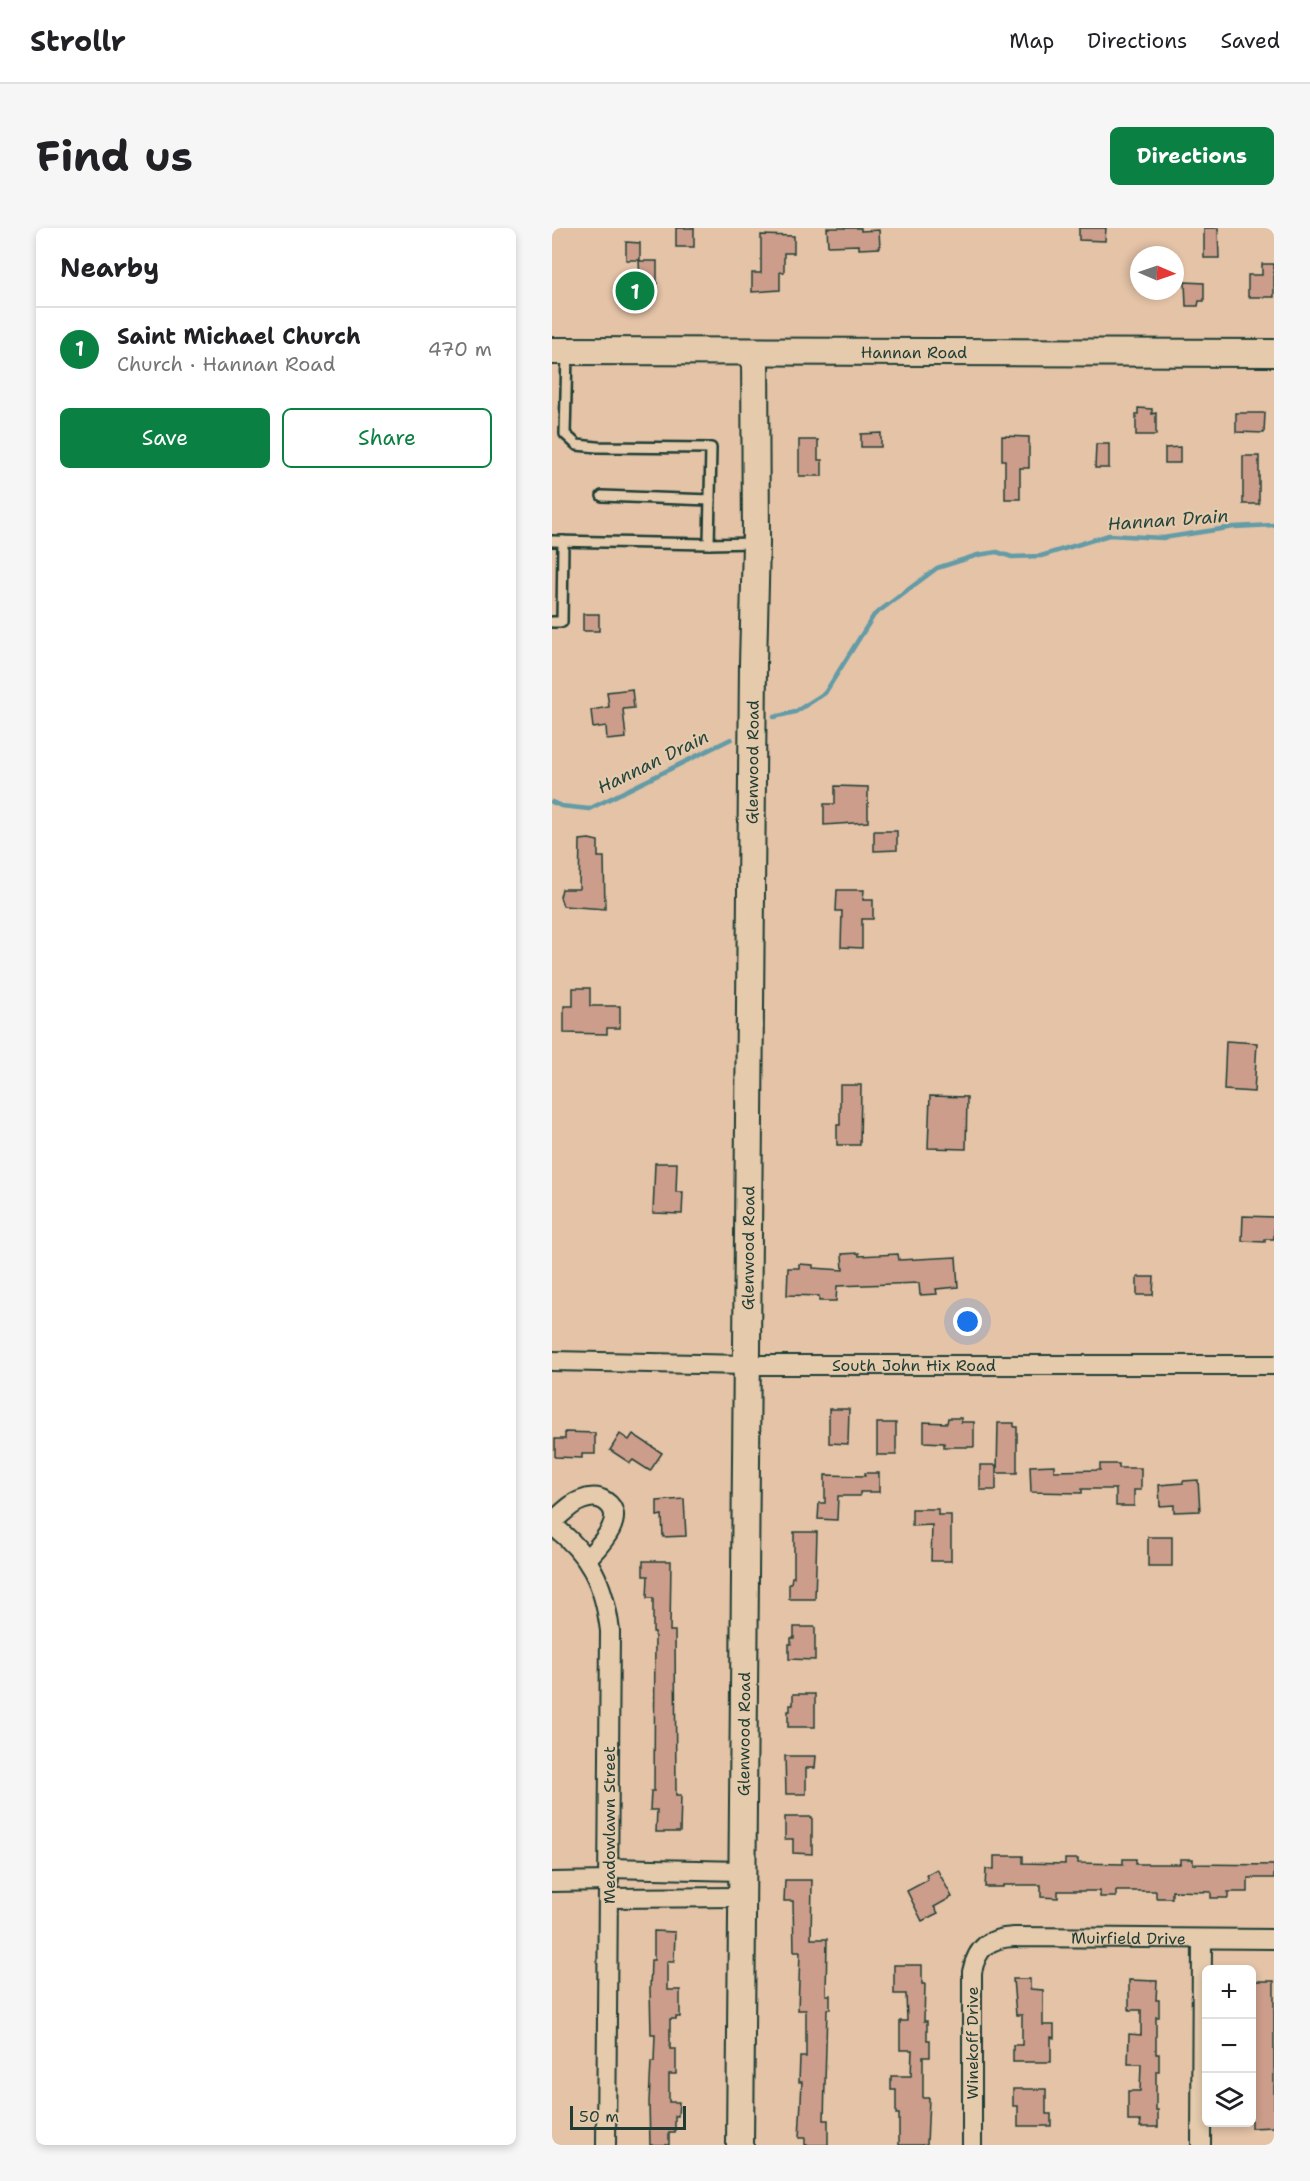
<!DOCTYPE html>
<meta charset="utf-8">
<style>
body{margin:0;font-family:"Shantell Sans",sans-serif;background:#f6f6f6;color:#202124}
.controls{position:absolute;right:18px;bottom:18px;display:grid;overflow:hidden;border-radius:9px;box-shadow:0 3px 9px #0003}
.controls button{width:54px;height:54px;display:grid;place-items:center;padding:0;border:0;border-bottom:2px solid #e0e0e0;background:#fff;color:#202124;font:30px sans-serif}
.compass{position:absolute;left:578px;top:18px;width:54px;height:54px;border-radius:50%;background:#fff;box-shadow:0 3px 9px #0003;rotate:92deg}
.scale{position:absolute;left:18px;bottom:15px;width:116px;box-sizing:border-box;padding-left:6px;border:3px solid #1f3d34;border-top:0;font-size:16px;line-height:21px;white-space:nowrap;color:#1f3d34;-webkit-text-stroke:4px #e5caac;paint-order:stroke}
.you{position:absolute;left:416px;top:1094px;width:21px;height:21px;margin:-15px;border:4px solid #fff;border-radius:50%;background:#1a73e8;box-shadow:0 0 0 9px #1a73e833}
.badge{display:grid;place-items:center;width:39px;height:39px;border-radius:50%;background:#0b8043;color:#fff;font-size:20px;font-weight:700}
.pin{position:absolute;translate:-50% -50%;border:3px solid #fff;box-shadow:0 2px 6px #0006}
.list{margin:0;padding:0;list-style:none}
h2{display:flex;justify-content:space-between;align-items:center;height:78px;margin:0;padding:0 24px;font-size:26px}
h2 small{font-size:20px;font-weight:400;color:#757577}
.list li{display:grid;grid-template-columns:39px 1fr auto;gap:18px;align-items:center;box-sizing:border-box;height:84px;padding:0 24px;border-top:2px solid #e0e0e0}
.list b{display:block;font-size:22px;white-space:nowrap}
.list p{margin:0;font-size:20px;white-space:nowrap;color:#757577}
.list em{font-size:20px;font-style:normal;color:#757577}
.actions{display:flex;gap:12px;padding:18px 24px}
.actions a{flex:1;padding:14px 0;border:2px solid #0b8043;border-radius:9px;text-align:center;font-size:21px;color:#0b8043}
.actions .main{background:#0b8043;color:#fff}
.icon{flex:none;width:33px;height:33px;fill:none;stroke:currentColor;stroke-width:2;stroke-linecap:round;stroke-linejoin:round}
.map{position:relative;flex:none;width:722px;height:1917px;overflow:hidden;border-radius:9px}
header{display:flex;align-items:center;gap:36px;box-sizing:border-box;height:84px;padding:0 30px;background:#fff;border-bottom:2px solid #e0e0e0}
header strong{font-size:28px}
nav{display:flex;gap:33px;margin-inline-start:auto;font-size:21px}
.intro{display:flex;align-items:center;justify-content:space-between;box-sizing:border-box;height:144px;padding:0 36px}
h1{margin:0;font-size:42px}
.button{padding:15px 27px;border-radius:9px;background:#0b8043;color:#fff;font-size:21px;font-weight:700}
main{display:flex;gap:36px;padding:0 36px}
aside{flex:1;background:#fff;border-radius:9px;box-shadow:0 3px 9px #0003}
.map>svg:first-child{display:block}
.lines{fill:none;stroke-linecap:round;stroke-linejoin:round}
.stream{stroke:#639ba6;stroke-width:4.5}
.building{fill:#cb9d8a;stroke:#1f3d34;stroke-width:1.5}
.lane-casing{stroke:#1f3d34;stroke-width:14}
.street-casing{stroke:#1f3d34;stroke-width:22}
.secondary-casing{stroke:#1f3d34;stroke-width:30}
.lane{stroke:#e5caac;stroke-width:9}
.street{stroke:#e5caac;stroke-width:18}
.secondary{stroke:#e5caac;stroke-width:26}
.labels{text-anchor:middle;stroke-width:4.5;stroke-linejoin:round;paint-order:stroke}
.street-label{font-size:16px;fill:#1f3d34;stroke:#e5caac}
.water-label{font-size:18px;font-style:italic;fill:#25453e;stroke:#e5caac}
</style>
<header>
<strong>Strollr</strong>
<nav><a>Map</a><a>Directions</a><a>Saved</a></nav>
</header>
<div class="intro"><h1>Find us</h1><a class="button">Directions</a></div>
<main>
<aside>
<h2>Nearby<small></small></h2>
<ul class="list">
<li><span class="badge">1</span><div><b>Saint Michael Church</b><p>Church · Hannan Road</p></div><em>470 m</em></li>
</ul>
<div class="actions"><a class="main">Save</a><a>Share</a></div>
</aside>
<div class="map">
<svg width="722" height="1917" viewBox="0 0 722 1917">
<rect width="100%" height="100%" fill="#e4c3a7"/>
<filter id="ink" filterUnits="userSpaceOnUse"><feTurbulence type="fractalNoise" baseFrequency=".0167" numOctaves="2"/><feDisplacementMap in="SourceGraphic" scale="12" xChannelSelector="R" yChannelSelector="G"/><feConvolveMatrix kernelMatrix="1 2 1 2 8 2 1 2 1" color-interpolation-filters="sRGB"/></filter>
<g filter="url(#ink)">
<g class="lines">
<g class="stream">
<path d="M 222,489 L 243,484 L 273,465 L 322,387 L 385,340 L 426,327 L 445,324 L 460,329 L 489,328 L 557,307 L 611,310 L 682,299 L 722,297"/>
<path d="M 0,574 L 9,578 L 37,581 L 179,511"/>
</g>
</g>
<g class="building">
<rect x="124" y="0" width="18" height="19"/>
<path d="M 275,0 L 309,0 L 309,3 L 327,2 L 328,20 L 307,21 L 307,17 L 276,18 Z"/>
<path d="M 527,0 L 554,0 L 553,13 L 527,12 Z"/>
<path d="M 652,0 L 666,0 L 667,30 L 652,30 Z"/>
<path d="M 209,7 L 242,8 L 242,25 L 232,25 L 232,44 L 228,44 L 228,62 L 200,64 L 200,45 L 209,45 Z"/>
<path d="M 74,14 L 88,15 L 88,32 L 74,32 Z"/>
<path d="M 87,33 L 105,33 L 105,68 L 89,68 Z"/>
<path d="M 710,36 L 722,36 L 722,69 L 696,69 L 696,47 L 710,47 Z"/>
<path d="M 633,54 L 652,55 L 652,73 L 647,73 L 646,78 L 634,78 Z"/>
<path d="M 586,180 L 600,181 L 600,186 L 604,185 L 604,207 L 584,207 L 584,186 L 586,186 Z"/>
<path d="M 684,185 L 713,185 L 712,205 L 684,204 Z"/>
<path d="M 329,205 L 329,219 L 309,219 L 309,206 Z"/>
<path d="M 450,208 L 477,209 L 477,240 L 468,240 L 468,271 L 453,271 L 453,232 L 450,232 Z"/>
<path d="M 247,212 L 266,212 L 266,232 L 270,232 L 270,248 L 247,248 Z"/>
<path d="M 544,216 L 557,216 L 557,240 L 543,240 Z"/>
<path d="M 628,219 L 628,235 L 613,235 L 613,220 Z"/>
<rect x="691" y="228" width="16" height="48"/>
<rect x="31" y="386" width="16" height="17"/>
<path d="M 80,461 L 82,480 L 71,481 L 74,510 L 55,512 L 54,498 L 41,500 L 39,482 L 57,479 L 55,464 Z"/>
<path d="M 283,558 L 316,559 L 316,594 L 272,597 L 272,576 L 283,576 Z"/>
<path d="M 322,603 L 345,603 L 345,622 L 322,623 Z"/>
<path d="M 37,611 L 46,613 L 46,629 L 52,629 L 53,681 L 11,678 L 8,669 L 10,661 L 27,661 L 28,612 Z"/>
<path d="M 285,662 L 312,662 L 311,672 L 321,672 L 321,691 L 310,691 L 310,720 L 289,719 L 290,683 L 284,683 Z"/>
<path d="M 21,760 L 38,760 L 38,778 L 68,778 L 68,800 L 55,800 L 55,806 L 12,805 L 12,778 L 21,778 Z"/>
<path d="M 674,813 L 705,815 L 702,864 L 672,862 Z"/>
<path d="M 288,857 L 309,857 L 308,917 L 285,917 L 285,897 L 288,897 Z"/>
<path d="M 378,868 L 415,869 L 414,921 L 376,920 Z"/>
<path d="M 103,935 L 125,935 L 124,964 L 131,964 L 130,986 L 101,985 Z"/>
<path d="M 691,988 L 722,989 L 722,1011 L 713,1011 L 713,1014 L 690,1013 Z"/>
<path d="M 307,1025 L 307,1028 L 346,1026 L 347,1032 L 404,1029 L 406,1059 L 384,1061 L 385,1066 L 368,1067 L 367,1055 L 285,1058 L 284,1073 L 267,1073 L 267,1068 L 235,1067 L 236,1040 L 247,1040 L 247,1036 L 261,1037 L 261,1040 L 291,1042 L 290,1026 Z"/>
<path d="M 585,1049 L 602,1049 L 601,1067 L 585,1067 Z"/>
<path d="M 277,1181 L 297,1181 L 296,1216 L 277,1215 Z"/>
<path d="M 396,1190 L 409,1190 L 409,1194 L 422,1194 L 422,1219 L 392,1219 L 392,1215 L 372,1214 L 372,1194 L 395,1195 Z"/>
<rect x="325" y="1195" width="19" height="32"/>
<path d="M 446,1195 L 462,1195 L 462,1199 L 465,1199 L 465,1245 L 445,1245 Z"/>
<path d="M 13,1204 L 43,1205 L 43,1226 L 30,1226 L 30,1230 L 3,1229 L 3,1211 L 13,1211 Z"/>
<path d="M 68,1206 L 77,1212 L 81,1206 L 110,1225 L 98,1243 L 81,1232 L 78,1235 L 58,1222 Z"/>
<path d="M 548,1236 L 567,1236 L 567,1240 L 589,1240 L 589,1262 L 582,1262 L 582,1278 L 564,1278 L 564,1261 L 530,1261 L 530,1265 L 479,1264 L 478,1238 L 502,1237 L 502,1243 L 548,1242 Z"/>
<rect x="428" y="1237" width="16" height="25"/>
<path d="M 313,1245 L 327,1245 L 327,1264 L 308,1264 L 308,1268 L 286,1268 L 285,1292 L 266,1291 L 267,1275 L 273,1275 L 273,1247 L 313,1248 Z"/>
<path d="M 646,1252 L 648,1283 L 622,1284 L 622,1277 L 608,1278 L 607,1257 L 631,1255 L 631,1253 Z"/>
<path d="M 132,1271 L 134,1308 L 111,1309 L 110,1287 L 105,1288 L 105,1273 Z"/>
<path d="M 360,1281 L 386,1281 L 386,1287 L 399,1287 L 399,1333 L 379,1333 L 380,1297 L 360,1298 Z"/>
<path d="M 242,1304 L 265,1304 L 263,1371 L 237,1371 L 237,1355 L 239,1355 L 240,1349 L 242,1349 Z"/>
<rect x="596" y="1309" width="24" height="29"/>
<path d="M 91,1333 L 119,1333 L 118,1403 L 123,1403 L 124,1567 L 129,1567 L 128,1604 L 104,1604 L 105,1582 L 98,1582 L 99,1563 L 102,1563 L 103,1404 L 101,1404 L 101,1370 L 95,1370 L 96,1348 L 91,1348 Z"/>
<path d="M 242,1399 L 263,1399 L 263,1432 L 237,1431 L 237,1416 L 239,1416 L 239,1410 L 242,1410 Z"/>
<path d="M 241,1466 L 263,1466 L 263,1499 L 236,1499 L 236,1483 L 238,1483 L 238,1477 L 241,1477 Z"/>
<path d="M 233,1528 L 264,1528 L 263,1540 L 254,1540 L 254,1566 L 234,1566 Z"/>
<path d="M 233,1589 L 260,1589 L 260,1626 L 241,1625 L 241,1611 L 233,1611 Z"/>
<path d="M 442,1628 L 471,1628 L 471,1635 L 513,1636 L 513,1631 L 526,1631 L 526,1635 L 571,1636 L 571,1631 L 584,1631 L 584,1636 L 628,1636 L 628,1631 L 641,1631 L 641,1636 L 722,1637 L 722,1650 L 696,1650 L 696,1664 L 676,1664 L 676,1670 L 659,1670 L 659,1664 L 620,1663 L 620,1670 L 604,1670 L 604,1663 L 564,1663 L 564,1669 L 548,1669 L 548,1663 L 506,1663 L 506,1670 L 489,1669 L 489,1657 L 451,1657 L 451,1659 L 433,1659 L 434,1641 L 442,1641 Z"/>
<path d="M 385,1641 L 400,1669 L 382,1679 L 386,1685 L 370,1693 L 355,1663 L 376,1652 L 374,1647 Z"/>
<path d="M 233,1652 L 260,1652 L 259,1711 L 275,1711 L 274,1767 L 278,1767 L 278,1781 L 275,1781 L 272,1892 L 276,1892 L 276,1917 L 253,1917 L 253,1910 L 247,1910 L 250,1854 L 247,1854 L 248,1829 L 254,1829 L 254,1782 L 246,1782 L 248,1724 L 242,1724 L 241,1673 L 232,1673 Z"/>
<path d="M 102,1703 L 123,1704 L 122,1734 L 115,1734 L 115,1762 L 128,1762 L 128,1789 L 124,1789 L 124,1791 L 118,1791 L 118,1821 L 124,1821 L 124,1846 L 117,1846 L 117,1874 L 127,1874 L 126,1888 L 123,1888 L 123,1905 L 117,1905 L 117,1917 L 98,1917 L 97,1874 L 99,1834 L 102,1834 L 103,1806 L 99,1806 L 98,1761 L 99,1732 L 102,1732 Z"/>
<path d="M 342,1737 L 370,1737 L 370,1756 L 373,1756 L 372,1793 L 375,1793 L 375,1812 L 378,1812 L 378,1829 L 371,1829 L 371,1870 L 377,1870 L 375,1916 L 370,1917 L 347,1917 L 347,1886 L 344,1886 L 344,1862 L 339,1862 L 339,1848 L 359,1848 L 360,1822 L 348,1822 L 348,1793 L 355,1793 L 354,1766 L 342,1766 Z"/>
<path d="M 461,1751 L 478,1751 L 478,1761 L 491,1762 L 491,1797 L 502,1797 L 502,1810 L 499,1809 L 499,1834 L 461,1834 L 461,1817 L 470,1817 L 470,1787 L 464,1787 Z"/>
<path d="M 577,1752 L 605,1753 L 604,1772 L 607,1772 L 607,1789 L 604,1789 L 604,1826 L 607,1826 L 607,1843 L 604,1843 L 604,1882 L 606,1882 L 606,1899 L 588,1899 L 589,1893 L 576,1893 L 576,1863 L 588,1863 L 589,1836 L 576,1836 L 577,1806 L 589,1807 L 589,1782 L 577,1782 Z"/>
<path d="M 699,1753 L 722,1753 L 722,1899 L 699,1900 Z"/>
<path d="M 461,1861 L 494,1861 L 494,1886 L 499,1886 L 499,1898 L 466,1898 L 466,1878 L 461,1878 Z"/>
</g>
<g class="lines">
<g class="lane-casing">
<g id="lane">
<path d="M 15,126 L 13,206 L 25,217 L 45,219 L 159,220 L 157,316 L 202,315"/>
<path d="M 50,268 L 158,272"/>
<path d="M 0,313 L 157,316"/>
<path d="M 0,394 L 10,394 L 11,313"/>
</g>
</g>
<g class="street-casing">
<g id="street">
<path id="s1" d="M 0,1133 L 195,1137 L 722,1137"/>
<path d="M 0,1294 C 9,1287 19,1275 30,1272 C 37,1269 46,1268 53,1273 C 77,1289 47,1318 35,1331"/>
<path d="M 0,1297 C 38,1326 52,1355 58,1403 L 54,1917"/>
<path d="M 57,1640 L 189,1643"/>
<path d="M 0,1654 L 57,1653"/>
<path d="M 57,1670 L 189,1669"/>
<path id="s2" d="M 420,1917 L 420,1744 C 425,1719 437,1710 462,1709 L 722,1711"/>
<path d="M 649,1917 L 650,1712"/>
</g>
</g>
<g class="secondary-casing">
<g id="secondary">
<path id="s3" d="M 0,123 L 722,125"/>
<path id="s4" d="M 188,1917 L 201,436 L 204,315 L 203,124"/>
</g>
</g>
<use href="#lane" class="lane"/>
<use href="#street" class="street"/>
<use href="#secondary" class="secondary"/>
</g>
</g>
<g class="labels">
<g class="street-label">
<text dy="6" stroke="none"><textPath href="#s3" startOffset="362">Hannan Road</textPath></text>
<text dy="6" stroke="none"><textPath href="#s4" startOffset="1383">Glenwood Road</textPath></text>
<text dy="6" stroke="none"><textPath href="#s4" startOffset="897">Glenwood Road</textPath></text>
<text dy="6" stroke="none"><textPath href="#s1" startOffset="362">South John Hix Road</textPath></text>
<text dy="6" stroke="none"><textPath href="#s4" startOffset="411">Glenwood Road</textPath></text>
<text transform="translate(57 1597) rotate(-90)" y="6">Meadowlawn Street</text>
<text dy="6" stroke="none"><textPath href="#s2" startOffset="348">Muirfield Drive</textPath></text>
<text transform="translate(420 1815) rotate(-90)" y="6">Winekoff Drive</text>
</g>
<g class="water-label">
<text transform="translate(616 292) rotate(-4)" y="6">Hannan Drain</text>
<text transform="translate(101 534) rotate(-26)" y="6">Hannan Drain</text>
</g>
</g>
</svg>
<div class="controls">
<button>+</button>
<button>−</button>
<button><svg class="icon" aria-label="layers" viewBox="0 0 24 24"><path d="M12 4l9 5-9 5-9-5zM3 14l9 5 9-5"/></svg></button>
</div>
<svg class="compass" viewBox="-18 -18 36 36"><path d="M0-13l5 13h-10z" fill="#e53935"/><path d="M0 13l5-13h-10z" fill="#757577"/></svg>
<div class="scale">50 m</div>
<div class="you"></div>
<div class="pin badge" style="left:83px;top:63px">1</div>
</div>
</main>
